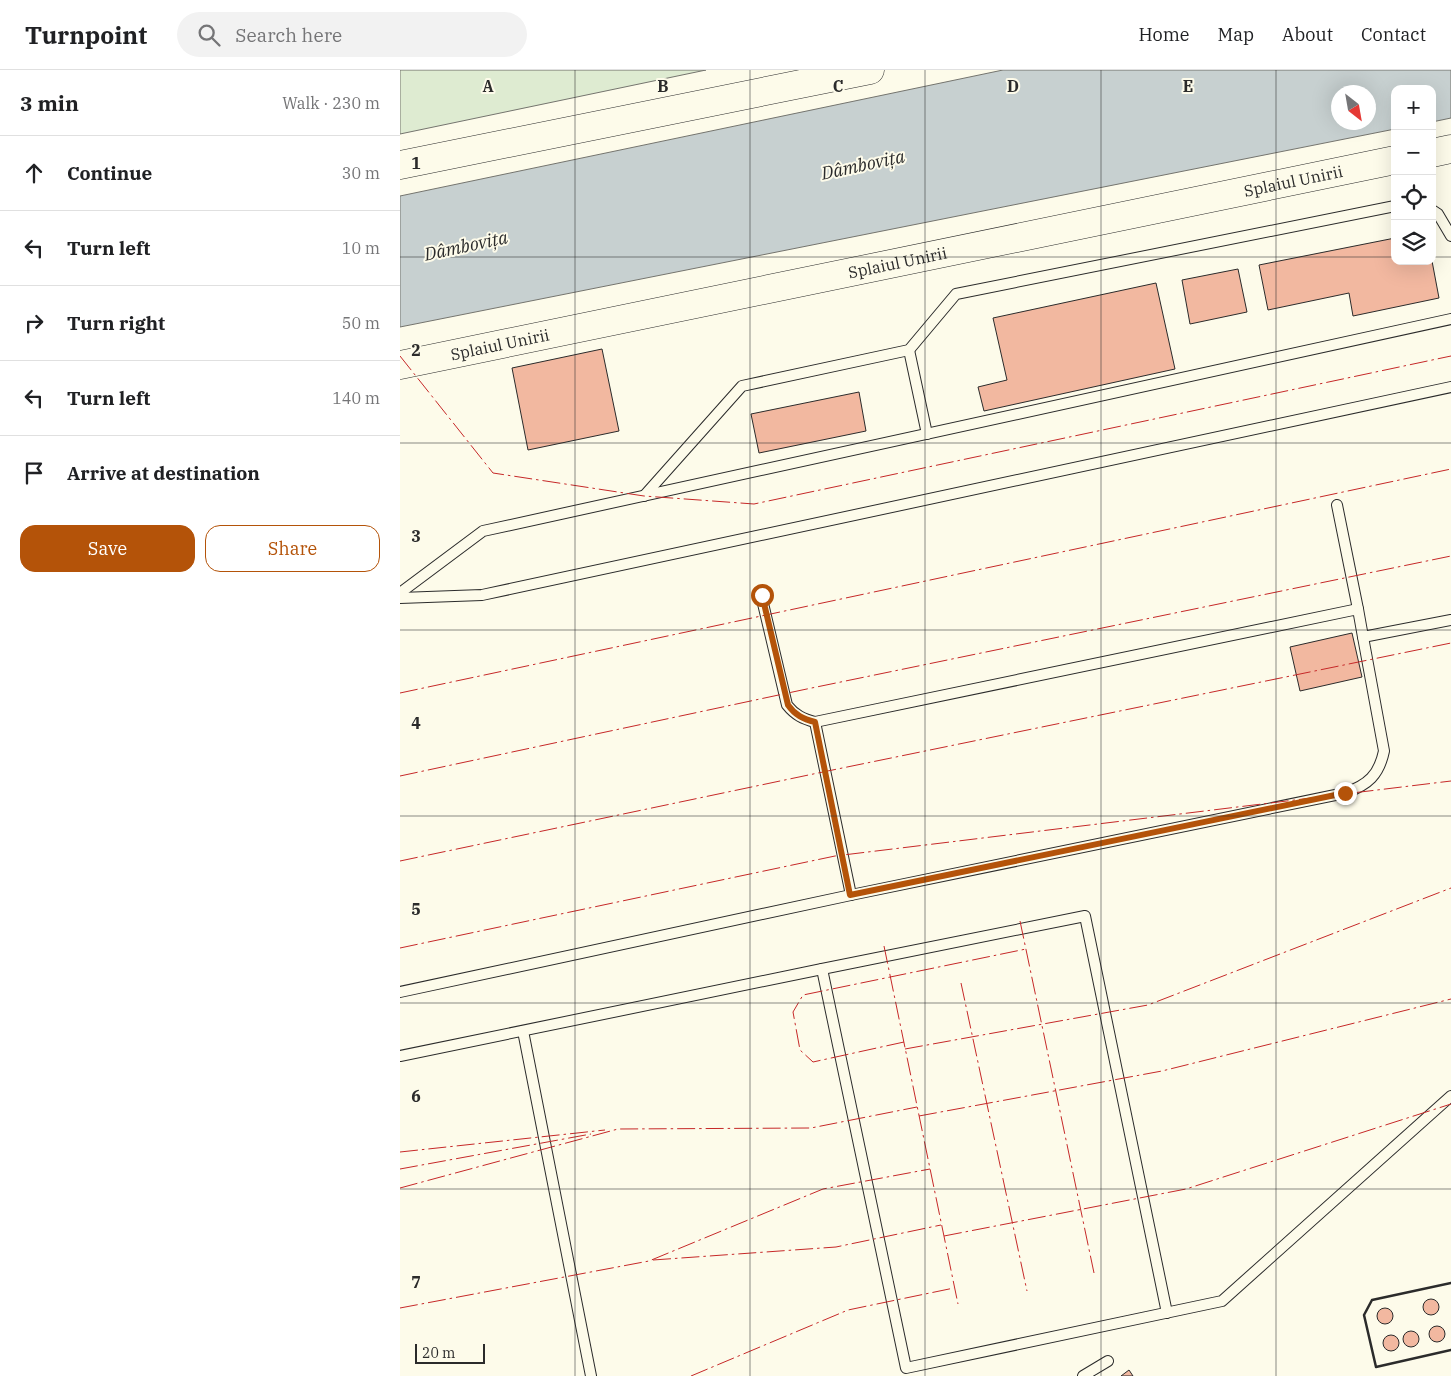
<!DOCTYPE html>
<meta charset="utf-8">
<style>
body{margin:0;font-family:"IBM Plex Serif",serif;background:#f2f2f2;color:#202124}
.controls{position:absolute;right:15px;top:15px;display:grid;overflow:hidden;border-radius:10px;box-shadow:0 5px 20px #0002}
.controls button{width:45px;height:45px;display:grid;place-items:center;padding:0;border:0;border-bottom:1px solid #e0e0e0;background:#fff;color:#202124;font:25px sans-serif}
.compass{position:absolute;left:931px;top:15px;width:45px;height:45px;border-radius:50%;background:#fff;box-shadow:0 5px 20px #0002;rotate:149deg}
.scale{position:absolute;left:15px;bottom:12px;width:70px;box-sizing:border-box;padding-left:5px;border:2px solid #2b2b2b;border-top:0;font-size:14px;line-height:18px;white-space:nowrap;color:#2b2b2b;-webkit-text-stroke:4px #fdfbea;paint-order:stroke}
.stop{position:absolute;width:15px;height:15px;margin:-11px;border:4px solid #b45309;border-radius:50%;background:#fff}
.stop.end{background:#b45309;border-color:#fff;box-shadow:0 1px 5px #0008}
.list{margin:0;padding:0;list-style:none}
h2{display:flex;justify-content:space-between;align-items:center;height:65px;margin:0;padding:0 20px;font-size:21px}
h2 small{font-size:16px;font-weight:400;color:#757577}
.list li{display:grid;grid-template-columns:32px 1fr auto;gap:15px;align-items:center;box-sizing:border-box;height:75px;padding:0 20px;border-top:1px solid #e0e0e0}
.list b{display:block;font-size:19px;white-space:nowrap}
.list em{font-size:16px;font-style:normal;color:#757577}
.actions{display:flex;gap:10px;padding:15px 20px}
.actions a{flex:1;padding:11px 0;border:1px solid #b45309;border-radius:15px;text-align:center;font-size:18px;color:#b45309}
.actions .main{background:#b45309;color:#fff}
.icon{flex:none;width:28px;height:28px;fill:none;stroke:currentColor;stroke-width:2;stroke-linecap:round;stroke-linejoin:round}
.map{position:relative;flex:none;width:1051px;height:1306px;overflow:hidden}
header{display:flex;align-items:center;gap:30px;box-sizing:border-box;height:70px;padding:0 25px;background:#fff;border-bottom:1px solid #e0e0e0}
header strong{font-size:24px}
nav{display:flex;gap:28px;margin-inline-start:auto;font-size:18px}
.search{width:350px;height:45px;background:#f2f2f2;display:flex;align-items:center;gap:12px;box-sizing:border-box;padding:0 18px;border-radius:28px;color:#757577;font-size:19px}
main{display:flex}
aside{flex:1;background:#fff}
.map>svg:first-child{display:block}
.green{fill:#deebd1;stroke:#74746e}
.water{fill:#c7d0d0;stroke:#74746e;fill-rule:evenodd}
.building{fill:#f2b8a0;stroke:#2b2b2b}
.lines{fill:none;stroke-linecap:round;stroke-linejoin:round}
.service-casing{stroke:#2b2b2b;stroke-width:12}
.secondary-casing{stroke:#2b2b2b;stroke-width:29}
.service{stroke:#fdfbea;stroke-width:10}
.secondary{stroke:#fdfbea;stroke-width:28}
.wall{stroke:#2b2b2b;stroke-width:2.5}
.power{stroke:#c62828;stroke-width:1;stroke-dasharray:18 4 2.5 4;stroke-linecap:butt}
.route{stroke:#b45309;stroke-width:6}
.grid{fill:none;stroke:#2b2b2b;stroke-width:1;stroke-opacity:0.55}
.labels{text-anchor:middle;stroke-width:4;stroke-linejoin:round;paint-order:stroke}
.street-label{font-size:16px;fill:#2b2b2b;stroke:#fdfbea}
.water-label{font-size:18px;font-style:italic;fill:#2b2b2b;stroke:#fdfbea}
.grid-label{font-size:16px;text-anchor:middle;font-weight:bold;fill:#2b2b2b;stroke:#fdfbea;stroke-width:4;stroke-linejoin:round;paint-order:stroke}
</style>
<header>
<strong>Turnpoint</strong>
<div class="search"><svg class="icon" aria-label="search" viewBox="0 0 24 24"><circle cx="10" cy="10" r="6"/><path d="M15 15l6 6"/></svg>Search here</div>
<nav><a>Home</a><a>Map</a><a>About</a><a>Contact</a></nav>
</header>
<main>
<aside>
<h2>3 min<small>Walk · 230 m</small></h2>
<ul class="list">
<li><svg class="icon" aria-label="ahead" viewBox="0 0 24 24"><path d="M12 20V5M6 11l6-6 6 6"/></svg><div><b>Continue</b></div><em>30 m</em></li>
<li><svg class="icon" aria-label="left" viewBox="0 0 24 24"><path d="M17 20v-9H6M10 6l-5 5 5 5"/></svg><div><b>Turn left</b></div><em>10 m</em></li>
<li><svg class="icon" aria-label="right" viewBox="0 0 24 24"><path d="M7 20v-9h11M14 6l5 5-5 5"/></svg><div><b>Turn right</b></div><em>50 m</em></li>
<li><svg class="icon" aria-label="left" viewBox="0 0 24 24"><path d="M17 20v-9H6M10 6l-5 5 5 5"/></svg><div><b>Turn left</b></div><em>140 m</em></li>
<li><svg class="icon" aria-label="arrive" viewBox="0 0 24 24"><path d="M6 21V4h12l-3 4 3 4H6"/></svg><div><b>Arrive at destination</b></div></li>
</ul>
<div class="actions"><a class="main">Save</a><a>Share</a></div>
</aside>
<div class="map">
<svg width="1051" height="1306" viewBox="0 0 1051 1306">
<rect width="100%" height="100%" fill="#fdfbea"/>
<path class="green" d="M 0,0 L 306,0 L 0,64 Z"/>
<path class="water" d="M 603,0 L 1051,0 L 1051,48 L 1032,52 L 1032,19 L 995,19 L 995,59 L 0,257 L 0,126 ZM 938,22 L 968,22 L 968,52 L 938,52 Z"/>
<g class="building">
<path d="M 995,168 L 995,191 L 1032,191 L 1039,228 L 953,246 L 949,223 L 868,240 L 859,195 Z"/>
<path d="M 838,199 L 847,242 L 790,254 L 782,210 Z"/>
<path d="M 756,213 L 775,299 L 584,341 L 578,317 L 607,310 L 593,248 Z"/>
<path d="M 202,279 L 219,361 L 128,380 L 112,298 Z"/>
<path d="M 459,322 L 466,361 L 359,383 L 351,344 Z"/>
<path d="M 952,563 L 962,607 L 900,621 L 890,577 Z"/>
<circle cx="1031" cy="1237" r="8"/>
<circle cx="985" cy="1246" r="8"/>
<circle cx="1037" cy="1264" r="8"/>
<circle cx="1011" cy="1269" r="8"/>
<circle cx="991" cy="1273" r="8"/>
<path d="M 729,1300 L 733,1306 L 721,1306 Z"/>
</g>
<g class="lines">
<g class="service-casing">
<g id="service">
<path d="M 1032,140 L 1038,144 L 1051,166"/>
<path d="M 509,280 L 527,364"/>
<path d="M 244,426 L 342,316 L 509,280 L 556,224 L 995,136"/>
<path d="M 937,435 L 958,539"/>
<path d="M 0,523 L 83,461 L 1051,249"/>
<path d="M 361,525 L 387,635 C 395,645 403,649 415,652 L 958,539 L 963,567 L 1051,550"/>
<path d="M 0,528 L 82,525 L 1051,317"/>
<path d="M 415,652 L 451,825"/>
<path d="M 0,922 L 451,825 L 945,723 C 968,715 979,705 984,681 L 963,567"/>
<path d="M 123,961 L 191,1306"/>
<path d="M 0,986 L 422,899"/>
<path d="M 767,1243 L 685,846 L 422,899 L 506,1298 L 822,1231 L 1051,1026"/>
<path d="M 683,1306 L 708,1291"/>
</g>
</g>
<g class="secondary-casing">
<g id="secondary">
<path d="M 1032,83 L 1051,79"/>
<path d="M 0,95 L 470,0"/>
<path id="s1" d="M 0,295 L 995,90"/>
</g>
</g>
<use href="#service" class="service"/>
<use href="#secondary" class="secondary"/>
<path class="wall" d="M 1051,1213 L 972,1230 L 964,1245 L 976,1297 L 1051,1280"/>
<g class="power">
<path d="M 0,286 L 93,403 L 244,426 L 354,434 L 1051,286"/>
<path d="M 0,623 L 1051,399"/>
<path d="M 0,706 L 402,620 L 1051,486"/>
<path d="M 0,791 L 418,703 L 1051,573"/>
<path d="M 620,851 L 694,1203"/>
<path d="M 484,876 L 558,1234"/>
<path d="M 0,878 L 435,786 L 1051,711"/>
<path d="M 561,913 L 627,1221"/>
<path d="M 504,972 L 413,992 L 400,980 L 393,942 L 403,925 L 626,879"/>
<path d="M 505,979 L 748,935 L 1051,818"/>
<path d="M 519,1046 L 762,1001 L 1051,929"/>
<path d="M 0,1082 L 205,1060"/>
<path d="M 0,1099 L 191,1064"/>
<path d="M 0,1118 L 218,1059 L 411,1058 L 517,1037"/>
<path d="M 544,1166 L 786,1119 L 1051,1034"/>
<path d="M 253,1190 L 436,1177 L 541,1155"/>
<path d="M 0,1238 L 249,1191 L 423,1119 L 530,1099"/>
<path d="M 291,1306 L 448,1240 L 554,1218"/>
</g>
</g>
<g class="lines">
<path class="route" d="M 362,525 L 388,635 C 395,645 403,649 415,652 L 450,825 L 945,723"/>
</g>
<path class="grid" d="M 175,0 L 175,1306M 350,0 L 350,1306M 525,0 L 525,1306M 701,0 L 701,1306M 876,0 L 876,1306M 0,187 L 995,187M 1032,187 L 1051,187M 0,373 L 1051,373M 0,560 L 1051,560M 0,746 L 1051,746M 0,933 L 1051,933M 0,1119 L 1051,1119"/>
<g class="labels">
<g class="street-label">
<text dy="6" stroke="none"><textPath href="#s1" startOffset="912">Splaiul Unirii</textPath></text>
<text dy="6" stroke="none"><textPath href="#s1" startOffset="508">Splaiul Unirii</textPath></text>
<text dy="6" stroke="none"><textPath href="#s1" startOffset="102">Splaiul Unirii</textPath></text>
</g>
<g class="water-label">
<text transform="translate(463 95) rotate(-12)" y="6">Dâmbovița</text>
<text transform="translate(66 176) rotate(-12)" y="6">Dâmbovița</text>
</g>
</g>
<g class="grid-label">
<text x="88" y="22">A</text>
<text x="263" y="22">B</text>
<text x="438" y="22">C</text>
<text x="613" y="22">D</text>
<text x="788" y="22">E</text>
<text x="16" y="99">1</text>
<text x="16" y="286">2</text>
<text x="16" y="472">3</text>
<text x="16" y="659">4</text>
<text x="16" y="845">5</text>
<text x="16" y="1032">6</text>
<text x="16" y="1218">7</text>
</g>
</svg>
<div class="controls">
<button>+</button>
<button>−</button>
<button><svg class="icon" aria-label="locate" viewBox="0 0 24 24"><circle cx="12" cy="12" r="6"/><path d="M12 2v4M12 18v4M2 12h4M18 12h4"/></svg></button>
<button><svg class="icon" aria-label="layers" viewBox="0 0 24 24"><path d="M12 4l9 5-9 5-9-5zM3 14l9 5 9-5"/></svg></button>
</div>
<svg class="compass" viewBox="-18 -18 36 36"><path d="M0-13l5 13h-10z" fill="#e53935"/><path d="M0 13l5-13h-10z" fill="#757577"/></svg>
<div class="scale">20 m</div>
<div class="stop" style="left:362px;top:525px"></div>
<div class="stop end" style="left:945px;top:723px"></div>
</div>
</main>
